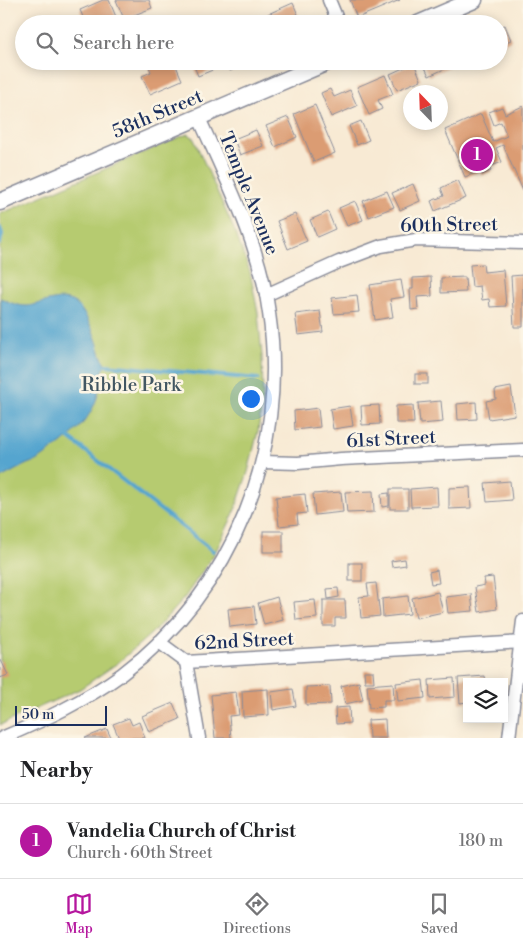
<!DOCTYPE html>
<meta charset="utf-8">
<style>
body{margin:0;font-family:"Libre Bodoni",serif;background:#f6f6f6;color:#202124}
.controls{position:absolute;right:15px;bottom:15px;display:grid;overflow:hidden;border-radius:0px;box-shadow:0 2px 12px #0003}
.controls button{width:45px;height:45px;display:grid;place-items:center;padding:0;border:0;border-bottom:1px solid #e0e0e0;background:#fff;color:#202124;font:25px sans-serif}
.compass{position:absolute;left:403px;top:85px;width:45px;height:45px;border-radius:50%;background:#fff;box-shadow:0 2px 12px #0003;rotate:337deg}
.scale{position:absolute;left:15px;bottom:12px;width:92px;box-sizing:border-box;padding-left:5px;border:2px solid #1b2f5e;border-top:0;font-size:14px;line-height:18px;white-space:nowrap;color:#1b2f5e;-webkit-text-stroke:4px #fcf5e5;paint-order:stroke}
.you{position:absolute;left:250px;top:398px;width:18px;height:18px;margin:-12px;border:4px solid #fff;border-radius:50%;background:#1a73e8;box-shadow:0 0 0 8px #1a73e833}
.badge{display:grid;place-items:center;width:32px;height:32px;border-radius:50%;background:#b5179e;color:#fff;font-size:16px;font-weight:700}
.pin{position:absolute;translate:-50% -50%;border:2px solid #fff;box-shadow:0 1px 5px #0006}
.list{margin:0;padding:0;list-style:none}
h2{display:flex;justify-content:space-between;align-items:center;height:65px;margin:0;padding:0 20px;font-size:21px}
h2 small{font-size:16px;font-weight:400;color:#757577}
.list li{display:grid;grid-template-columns:32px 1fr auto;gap:15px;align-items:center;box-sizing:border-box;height:75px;padding:0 20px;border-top:1px solid #e0e0e0}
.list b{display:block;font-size:19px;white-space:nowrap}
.list p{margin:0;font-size:16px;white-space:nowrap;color:#757577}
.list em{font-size:16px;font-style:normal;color:#757577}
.icon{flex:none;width:28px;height:28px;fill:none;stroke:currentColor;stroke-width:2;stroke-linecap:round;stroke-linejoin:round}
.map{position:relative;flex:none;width:523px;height:738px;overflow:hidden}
.search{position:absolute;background:#fff;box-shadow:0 2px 12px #0003;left:15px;right:15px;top:15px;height:55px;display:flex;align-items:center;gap:12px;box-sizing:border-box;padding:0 18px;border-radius:28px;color:#757577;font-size:19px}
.sheet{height:140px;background:#fff}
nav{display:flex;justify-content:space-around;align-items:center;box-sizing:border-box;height:70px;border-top:1px solid #e0e0e0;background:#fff;font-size:14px;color:#757577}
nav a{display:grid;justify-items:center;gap:2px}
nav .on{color:#b5179e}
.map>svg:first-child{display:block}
.green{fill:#b6cb6f;stroke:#687d66}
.water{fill:#55a5cf;stroke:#386a96}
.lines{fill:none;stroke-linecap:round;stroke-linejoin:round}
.stream{stroke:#55a5cf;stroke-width:4}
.building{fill:#db9c73}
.street-casing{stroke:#8a8c99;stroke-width:15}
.secondary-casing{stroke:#8a8c99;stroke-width:19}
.street{stroke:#fff;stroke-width:12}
.secondary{stroke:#fff;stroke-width:16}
.labels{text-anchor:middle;stroke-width:5;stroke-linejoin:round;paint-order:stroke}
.street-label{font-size:19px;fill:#1b2f5e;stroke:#fcf5e5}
.park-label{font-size:19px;fill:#425662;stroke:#fcf5e5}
</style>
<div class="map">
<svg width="523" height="738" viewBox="0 0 523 738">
<rect width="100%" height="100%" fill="#fcf5e5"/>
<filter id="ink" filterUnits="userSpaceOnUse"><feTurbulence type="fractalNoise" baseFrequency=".02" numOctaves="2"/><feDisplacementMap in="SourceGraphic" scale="10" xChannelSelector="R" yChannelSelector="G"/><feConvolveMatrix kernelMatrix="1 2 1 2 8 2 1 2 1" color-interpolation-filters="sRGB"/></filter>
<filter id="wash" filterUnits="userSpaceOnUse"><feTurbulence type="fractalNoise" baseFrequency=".0096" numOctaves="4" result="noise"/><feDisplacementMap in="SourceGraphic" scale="20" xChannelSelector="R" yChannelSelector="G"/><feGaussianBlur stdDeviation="1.12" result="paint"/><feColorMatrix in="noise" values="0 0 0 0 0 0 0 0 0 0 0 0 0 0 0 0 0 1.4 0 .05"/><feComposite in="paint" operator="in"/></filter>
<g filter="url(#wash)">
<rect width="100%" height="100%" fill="#f8ead4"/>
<path class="green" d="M 188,134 L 193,137 L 236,234 L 250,272 L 258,313 L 262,356 L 263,396 L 258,431 L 248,472 L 234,513 L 215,553 L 185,597 L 153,632 L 119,662 L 80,689 L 0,725 L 0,214 L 182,136 Z"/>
<path class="water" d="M 1,298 C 8,302 18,306 27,306 C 45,304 67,290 81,309 C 87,317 91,327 95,336 C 99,346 100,356 106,365 C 98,377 101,390 95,403 C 84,430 60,444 37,461 C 25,463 12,473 0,478 Z"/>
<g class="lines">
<g class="stream">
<path d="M 0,228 L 2,234 L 0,243"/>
<path d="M 106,365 L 258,379"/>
<path d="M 69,438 L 213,551"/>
</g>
</g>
<g id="blocks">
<g class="building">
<path d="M 103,0 L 109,0 L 119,24 L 86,24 L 80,10 Z"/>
<path d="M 116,0 L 149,0 L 152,8 L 124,19 Z"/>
<path d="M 350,0 L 400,0 L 357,18 Z"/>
<path d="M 293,3 L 301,22 L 296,24 L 272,24 L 268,14 Z"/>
<path d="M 505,25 L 511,40 L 499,45 L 499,27 Z"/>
<path d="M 147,61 L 174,61 L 182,80 L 150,94 L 142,76 L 151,72 Z"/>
<path d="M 192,61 L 234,61 L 237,68 L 230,71 L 227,64 L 198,76 Z"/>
<path d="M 422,61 L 451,61 L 453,65 L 429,76 Z"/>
<path d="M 414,63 L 421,80 L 397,90 L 390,74 Z"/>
<path d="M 385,75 L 393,94 L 378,100 L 382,109 L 369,115 L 357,87 Z"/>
<path d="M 330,89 L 334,97 L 350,90 L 357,106 L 331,117 L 321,93 Z"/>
<path d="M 315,105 L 335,153 L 314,162 L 294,114 Z"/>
<path d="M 523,106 L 523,191 L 503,145 L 496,148 L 502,162 L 489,167 L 491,171 L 482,175 L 480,171 L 465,177 L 445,130 L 481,114 L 493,142 L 507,136 L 501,122 L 494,125 L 489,112 L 502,107 L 505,114 Z"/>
<path d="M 288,117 L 297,137 L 275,147 L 266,126 Z"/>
<path d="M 361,121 L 369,140 L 357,145 L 349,126 Z"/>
<path d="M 256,130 L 263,146 L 240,155 L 234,139 Z"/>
<path d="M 458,180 L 466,198 L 435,211 L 431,201 L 444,196 L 441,188 Z"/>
<path d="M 413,184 L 420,201 L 400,210 L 392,193 Z"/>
<path d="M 387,191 L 394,207 L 369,217 L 363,201 Z"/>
<path d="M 355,201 L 363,220 L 347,226 L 339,208 Z"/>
<path d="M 328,212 L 335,229 L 317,237 L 310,220 Z"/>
<path d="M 295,214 L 307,241 L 288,249 L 277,221 Z"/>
<path d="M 483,264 L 484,272 L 503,270 L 506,306 L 490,307 L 489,299 L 482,300 L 480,286 L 472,287 L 470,265 Z"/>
<path d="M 523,275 L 523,327 L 514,327 L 511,276 Z"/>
<path d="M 431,277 L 432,296 L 417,297 L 418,309 L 411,310 L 410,289 L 413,289 L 413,278 Z"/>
<path d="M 465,277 L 466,292 L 441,293 L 441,278 Z"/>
<path d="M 401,280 L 404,297 L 390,299 L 393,317 L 375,320 L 370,285 Z"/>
<path d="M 357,295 L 359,312 L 334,314 L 332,298 Z"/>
<path d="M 320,311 L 323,332 L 298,335 L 295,314 Z"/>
<rect x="415" y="374" width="13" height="10"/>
<path d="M 511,387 L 515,415 L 489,419 L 486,401 L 496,399 L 495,390 Z"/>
<path d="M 441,401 L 443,422 L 420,424 L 418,403 Z"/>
<path d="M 476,402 L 477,419 L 458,420 L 457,404 Z"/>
<path d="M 379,405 L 380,424 L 362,425 L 361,406 Z"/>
<path d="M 413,405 L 414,423 L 396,423 L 396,406 Z"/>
<path d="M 350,406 L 353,426 L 333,429 L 330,409 Z"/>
<path d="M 318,408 L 320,427 L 295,430 L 294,411 Z"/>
<path d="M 510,481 L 512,500 L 487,502 L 485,483 Z"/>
<path d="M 437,487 L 438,506 L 411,507 L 410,489 Z"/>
<path d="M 470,487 L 471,508 L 449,509 L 449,488 Z"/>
<rect x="390" y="489" width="18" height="20"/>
<path d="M 373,491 L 374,512 L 347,513 L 345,492 Z"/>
<path d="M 341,492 L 343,512 L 315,515 L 313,494 Z"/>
<path d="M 389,493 L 389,506 L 382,507 L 381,494 Z"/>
<path d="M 305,494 L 307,513 L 297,514 L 298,524 L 279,526 L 276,497 Z"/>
<rect x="263" y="531" width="20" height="21"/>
<path d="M 405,559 L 406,565 L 392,567 L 391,561 Z"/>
<rect x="349" y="563" width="13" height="18"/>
<path d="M 437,570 L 439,583 L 431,584 L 429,572 Z"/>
<path d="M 493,577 L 497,609 L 479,612 L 475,587 L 485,585 L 484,578 Z"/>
<path d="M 376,583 L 380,616 L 361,618 L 359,597 L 369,596 L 367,584 Z"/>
<path d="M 338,588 L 339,597 L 328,599 L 327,589 Z"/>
<path d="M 438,592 L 443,612 L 416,618 L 412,598 Z"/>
<path d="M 471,594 L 473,611 L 448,613 L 446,597 Z"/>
<path d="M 408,596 L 410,614 L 383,617 L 382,599 Z"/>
<path d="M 277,597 L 283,620 L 264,625 L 258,603 Z"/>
<path d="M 315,600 L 317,618 L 296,620 L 294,602 Z"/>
<path d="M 323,600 L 345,600 L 346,618 L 335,618 L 335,626 L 323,626 Z"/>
<path d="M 254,606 L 256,624 L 230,627 L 228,609 Z"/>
<path d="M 1,660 L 8,675 L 0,678 L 0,661 Z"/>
<path d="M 364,671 L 373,671 L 374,682 L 365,682 Z"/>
<path d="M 485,676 L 486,682 L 467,682 L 467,702 L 460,703 L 458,678 Z"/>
<path d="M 454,678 L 455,697 L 430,699 L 429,680 Z"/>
<path d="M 423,680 L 425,698 L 398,701 L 396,683 Z"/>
<path d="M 359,682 L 363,700 L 345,704 L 341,686 Z"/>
<path d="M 393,683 L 394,700 L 384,700 L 384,707 L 369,708 L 367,685 Z"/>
<path d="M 330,686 L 331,704 L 306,705 L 306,687 Z"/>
<path d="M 268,689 L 269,715 L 243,717 L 242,691 Z"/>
<path d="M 293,689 L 296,706 L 273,710 L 271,692 Z"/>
<path d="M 236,692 L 239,715 L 229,716 L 231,738 L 215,738 L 211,695 Z"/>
<path d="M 173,703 L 180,719 L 149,732 L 142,716 Z"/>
<path d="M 349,707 L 350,723 L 336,724 L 335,708 Z"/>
<path d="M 129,718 L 132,725 L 139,722 L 145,738 L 119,738 L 113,724 Z"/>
<path d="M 385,719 L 386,738 L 369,738 L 368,720 Z"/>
<path d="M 107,729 L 111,738 L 85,738 Z"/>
</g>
</g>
</g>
<g filter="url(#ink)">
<use href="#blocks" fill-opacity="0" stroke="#8a8c99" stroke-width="1"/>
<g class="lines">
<g class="street-casing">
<g id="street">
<path d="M 329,0 L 339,24"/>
<path d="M 266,295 L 339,262 L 381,246 L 416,240 L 523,243"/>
<path d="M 262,462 L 298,463 L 341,459 L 523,450"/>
<path d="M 159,642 L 186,662 L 523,642"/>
<path d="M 186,662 L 199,738"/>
<path d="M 2,738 C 44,720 85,701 122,674 C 234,590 289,450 269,313 C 260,244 227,181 199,118"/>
<path d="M 509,738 L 523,621"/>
</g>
</g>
<g class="secondary-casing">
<g id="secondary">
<path d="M 418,24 L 474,0"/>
<path d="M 0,202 L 330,61"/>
</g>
</g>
<use href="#street" class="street"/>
<use href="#secondary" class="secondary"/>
</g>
</g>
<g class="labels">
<g class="street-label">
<text transform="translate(157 113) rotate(-23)" y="7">58th Street</text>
<text transform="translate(250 193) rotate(68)" y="7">Temple Avenue</text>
<text transform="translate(449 224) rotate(-1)" y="7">60th Street</text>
<text transform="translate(391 438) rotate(-3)" y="7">61st Street</text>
<text transform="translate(244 640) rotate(-3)" y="7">62nd Street</text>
</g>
<g class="park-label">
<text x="131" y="391">Ribble Park</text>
</g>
</g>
</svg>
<div class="controls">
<button><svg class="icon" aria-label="layers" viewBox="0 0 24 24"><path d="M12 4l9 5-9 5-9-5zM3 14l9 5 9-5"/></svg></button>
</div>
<svg class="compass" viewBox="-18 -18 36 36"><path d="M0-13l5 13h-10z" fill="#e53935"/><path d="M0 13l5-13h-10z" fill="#757577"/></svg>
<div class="scale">50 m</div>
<div class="you"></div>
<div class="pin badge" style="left:477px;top:155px">1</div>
<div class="search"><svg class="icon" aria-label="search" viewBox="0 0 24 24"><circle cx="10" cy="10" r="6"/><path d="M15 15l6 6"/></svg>Search here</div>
</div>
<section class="sheet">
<h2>Nearby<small></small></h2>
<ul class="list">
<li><span class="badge">1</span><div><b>Vandelia Church of Christ</b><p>Church · 60th Street</p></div><em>180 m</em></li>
</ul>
</section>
<nav>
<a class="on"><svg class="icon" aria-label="map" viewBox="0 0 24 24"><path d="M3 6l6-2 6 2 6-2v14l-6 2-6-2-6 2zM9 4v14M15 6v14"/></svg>Map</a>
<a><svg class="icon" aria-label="directions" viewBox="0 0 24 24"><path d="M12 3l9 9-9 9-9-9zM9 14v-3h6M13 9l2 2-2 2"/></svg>Directions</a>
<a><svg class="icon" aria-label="saved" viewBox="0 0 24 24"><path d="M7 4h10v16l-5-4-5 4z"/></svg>Saved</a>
</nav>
